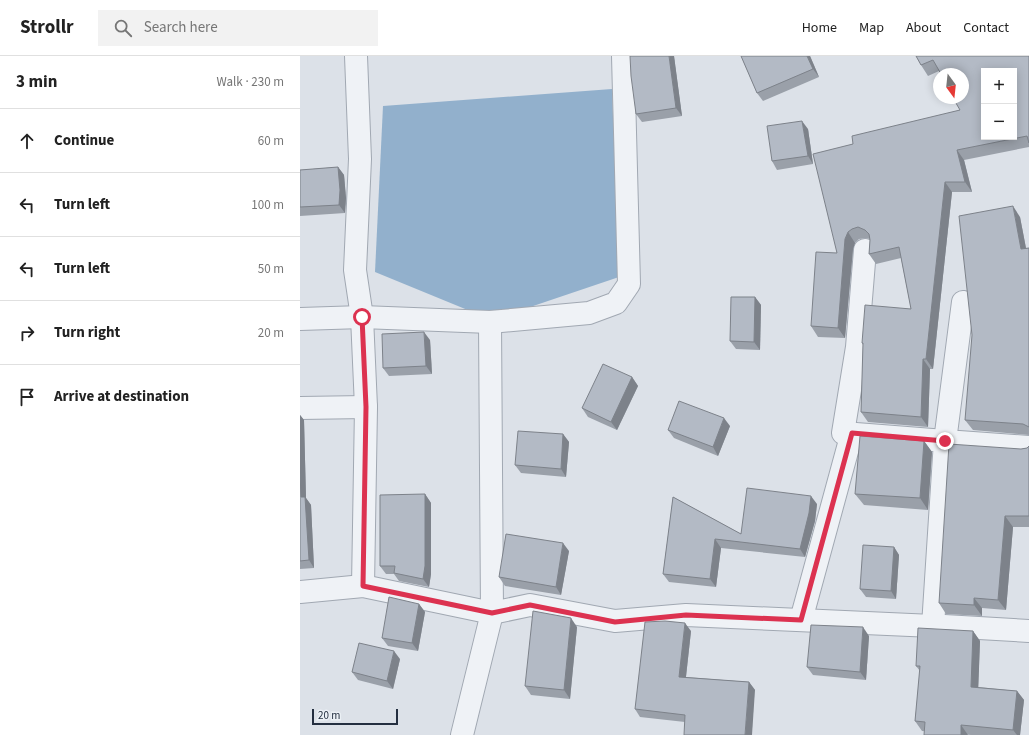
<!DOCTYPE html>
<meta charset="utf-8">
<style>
body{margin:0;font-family:"Source Sans 3",sans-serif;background:#f2f2f2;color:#222}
.controls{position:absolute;right:12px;top:12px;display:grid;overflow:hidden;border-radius:0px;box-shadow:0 2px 10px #0003}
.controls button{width:36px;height:36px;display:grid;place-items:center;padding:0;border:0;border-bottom:1px solid #e0e0e0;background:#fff;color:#222;font:20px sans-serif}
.compass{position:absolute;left:633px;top:12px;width:36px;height:36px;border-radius:50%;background:#fff;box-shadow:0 2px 10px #0003;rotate:165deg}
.scale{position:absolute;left:12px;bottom:10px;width:86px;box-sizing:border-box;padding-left:4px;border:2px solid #242f40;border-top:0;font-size:11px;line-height:14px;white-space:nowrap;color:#242f40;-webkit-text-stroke:3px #ebf0f5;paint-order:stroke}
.stop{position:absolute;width:12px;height:12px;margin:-9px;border:3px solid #dc3250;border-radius:50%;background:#fff}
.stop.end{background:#dc3250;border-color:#fff;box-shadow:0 1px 4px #0008}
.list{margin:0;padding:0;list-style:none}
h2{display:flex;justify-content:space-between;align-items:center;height:52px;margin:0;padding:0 16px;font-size:17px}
h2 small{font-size:13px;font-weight:400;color:#767676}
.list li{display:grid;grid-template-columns:26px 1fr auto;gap:12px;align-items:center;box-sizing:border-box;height:64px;padding:0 16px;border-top:1px solid #e0e0e0}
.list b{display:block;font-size:15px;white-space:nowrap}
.list em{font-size:13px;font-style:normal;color:#767676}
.icon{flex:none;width:22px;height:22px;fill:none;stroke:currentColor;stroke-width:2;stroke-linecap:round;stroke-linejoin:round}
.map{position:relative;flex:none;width:729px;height:679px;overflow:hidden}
header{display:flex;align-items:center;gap:24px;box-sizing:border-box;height:56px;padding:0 20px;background:#fff;border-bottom:1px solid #e0e0e0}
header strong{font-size:19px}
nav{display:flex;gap:22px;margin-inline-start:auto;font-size:14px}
.search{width:280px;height:36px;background:#f2f2f2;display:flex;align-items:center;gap:10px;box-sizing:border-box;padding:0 14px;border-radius:0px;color:#767676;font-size:15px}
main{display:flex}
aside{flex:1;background:#fff}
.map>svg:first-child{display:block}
.water{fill:#92b0cc}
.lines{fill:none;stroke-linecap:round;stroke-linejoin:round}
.minor-casing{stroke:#a1a8b2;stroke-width:24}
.minor{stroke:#eff2f6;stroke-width:22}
.wall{fill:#9aa0a9}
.shaded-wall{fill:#7d828a}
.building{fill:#b3bac5;stroke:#7d828a;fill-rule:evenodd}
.route{stroke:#dc3250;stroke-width:5}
</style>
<header>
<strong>Strollr</strong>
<div class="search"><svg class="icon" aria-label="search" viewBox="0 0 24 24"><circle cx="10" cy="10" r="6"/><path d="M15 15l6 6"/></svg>Search here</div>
<nav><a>Home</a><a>Map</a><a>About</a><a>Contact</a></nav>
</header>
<main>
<aside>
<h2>3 min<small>Walk · 230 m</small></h2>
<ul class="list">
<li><svg class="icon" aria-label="ahead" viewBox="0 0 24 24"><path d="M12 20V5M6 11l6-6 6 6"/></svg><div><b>Continue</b></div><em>60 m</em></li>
<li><svg class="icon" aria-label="left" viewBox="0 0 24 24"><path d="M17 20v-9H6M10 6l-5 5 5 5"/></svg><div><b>Turn left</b></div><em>100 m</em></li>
<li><svg class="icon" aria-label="left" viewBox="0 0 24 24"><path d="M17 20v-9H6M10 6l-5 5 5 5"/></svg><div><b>Turn left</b></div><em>50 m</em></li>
<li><svg class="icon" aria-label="right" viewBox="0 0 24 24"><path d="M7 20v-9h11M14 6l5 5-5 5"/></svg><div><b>Turn right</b></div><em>20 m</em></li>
<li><svg class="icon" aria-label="arrive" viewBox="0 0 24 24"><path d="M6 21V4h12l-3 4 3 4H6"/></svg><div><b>Arrive at destination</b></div></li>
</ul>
</aside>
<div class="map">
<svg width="729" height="679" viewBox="0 0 729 679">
<rect width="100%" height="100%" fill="#dce1e8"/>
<path class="water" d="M 312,33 L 319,221 L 192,264 L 75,216 L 83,50 Z"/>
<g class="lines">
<g class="minor-casing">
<g id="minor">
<path d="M 56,0 L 60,103 L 55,214 L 62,261 L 66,351 L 63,530"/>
<path d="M 565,194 L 557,291 L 543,377 L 645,385 L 633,570"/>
<path d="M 663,246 L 645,385 L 729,391"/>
<path d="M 0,263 L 62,261 L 190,266 L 289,257 L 316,247 L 329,228 L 323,0"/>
<path d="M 0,352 L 66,351"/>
<path d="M 0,536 L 63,530 L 192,557 L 230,549 L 315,565 L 386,559 L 633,570 L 644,570 L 729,575"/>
<path d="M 501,564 L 552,377"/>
<path d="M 162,679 L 192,557 L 190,266"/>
</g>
</g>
<use href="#minor" class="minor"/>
</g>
<g class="wall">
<path d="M 374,0 L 382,60 L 342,66 L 336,58 Z"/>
<path d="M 441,0 L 510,0 L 519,21 L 463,45 L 457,37 Z"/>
<path d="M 616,0 L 729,0 L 729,91 L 664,104 L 672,136 L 652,136 L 633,313 L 630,313 L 628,371 L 568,366 L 561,356 L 563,289 L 562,287 L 611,253 L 601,202 L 576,208 L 569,198 L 570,183 L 566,182 L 559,183 L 555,187 L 553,193 L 545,282 L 518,281 L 511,270 L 537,197 L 553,88 L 660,54 L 639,15 L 628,20 L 621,9 Z"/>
<path d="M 508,73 L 513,108 L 477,114 L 472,105 Z"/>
<path d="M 38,111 L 44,119 L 46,142 L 45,157 L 0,160 L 0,114 Z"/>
<path d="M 720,161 L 726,192 L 729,192 L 729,379 L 673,374 L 665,364 Z"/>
<path d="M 455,241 L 461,249 L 460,294 L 436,293 L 430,285 Z"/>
<path d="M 130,284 L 132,318 L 89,320 L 83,312 Z"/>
<path d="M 332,321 L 338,330 L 317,374 L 288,361 L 282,352 Z"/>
<path d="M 0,359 L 4,364 L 6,442 L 11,449 L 14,512 L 0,513 Z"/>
<path d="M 430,370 L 418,400 L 374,382 L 368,374 Z"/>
<path d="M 263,378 L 269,386 L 266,421 L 221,417 L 215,409 Z"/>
<path d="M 624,385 L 632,396 L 628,454 L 564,449 L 555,438 Z"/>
<path d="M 729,390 L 729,471 L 713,471 L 706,554 L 682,552 L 682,560 L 646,558 L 639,547 L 721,393 L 727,392 Z"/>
<path d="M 125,438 L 131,447 L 131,518 L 129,531 L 99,525 L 94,518 L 86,518 L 80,510 Z"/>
<path d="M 373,441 L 441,478 L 517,448 L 515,465 L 505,501 L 421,492 L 416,531 L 369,526 L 363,518 Z"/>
<path d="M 594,491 L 599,499 L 596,543 L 566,541 L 560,533 Z"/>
<path d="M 269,495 L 261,539 L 205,530 L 199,521 Z"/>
<path d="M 119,548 L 125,556 L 118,595 L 88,590 L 82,582 Z"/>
<path d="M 277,571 L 270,643 L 231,639 L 225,630 Z"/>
<path d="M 391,575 L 386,621 L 449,626 L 455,634 L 385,666 L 340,661 L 335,653 Z"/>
<path d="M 673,575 L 680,585 L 678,631 L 717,635 L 724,644 L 720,679 L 671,679 L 622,675 L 615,665 L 620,615 L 616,610 Z"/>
<path d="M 569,580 L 566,624 L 513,619 L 507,611 Z"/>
<path d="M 100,603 L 93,633 L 58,624 L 52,616 Z"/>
</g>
<g class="shaded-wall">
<path d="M 369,0 L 374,0 L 382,60 L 376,52 Z"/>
<path d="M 507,0 L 510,0 L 519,21 L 513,13 Z"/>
<path d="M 502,65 L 508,73 L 513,108 L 508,100 Z"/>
<path d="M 657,94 L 664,104 L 672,136 L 665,126 Z"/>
<path d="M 38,111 L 44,119 L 46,142 L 45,157 L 39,149 Z"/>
<path d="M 645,126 L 652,136 L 633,313 L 626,303 Z"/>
<path d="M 713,150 L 720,161 L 728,203 L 721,193 Z"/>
<path d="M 548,176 L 555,187 L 553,193 L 545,282 L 538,272 L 545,183 Z"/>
<path d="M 455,241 L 461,249 L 460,294 L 454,286 Z"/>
<path d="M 124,276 L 130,284 L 132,318 L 126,310 Z"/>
<path d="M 623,303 L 630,313 L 628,371 L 621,361 Z"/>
<path d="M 332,321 L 338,330 L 317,374 L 311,366 Z"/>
<path d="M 0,359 L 4,364 L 6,442 L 11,449 L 14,512 L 9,504 L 1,441 L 0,416 Z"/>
<path d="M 424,362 L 430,370 L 418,400 L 413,391 Z"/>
<path d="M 263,378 L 269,386 L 266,421 L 261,413 Z"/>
<path d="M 624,385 L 632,396 L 628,454 L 620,442 Z"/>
<path d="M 125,438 L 131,447 L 131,518 L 129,531 L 123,523 Z"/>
<path d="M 511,440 L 517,448 L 515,465 L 505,501 L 500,493 Z"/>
<path d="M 705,460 L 713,471 L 706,554 L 698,544 Z"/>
<path d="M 415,483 L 421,492 L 416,531 L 410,523 Z"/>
<path d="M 263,487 L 269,495 L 261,539 L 256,531 Z"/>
<path d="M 594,491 L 599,499 L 596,543 L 591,535 Z"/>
<path d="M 674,542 L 682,552 L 682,560 L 674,549 Z"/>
<path d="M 119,548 L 125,556 L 118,595 L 112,587 Z"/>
<path d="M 271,562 L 277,571 L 270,643 L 264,634 Z"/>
<path d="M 385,567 L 391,575 L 385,629 L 379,621 Z"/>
<path d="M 563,571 L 569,580 L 566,624 L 560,616 Z"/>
<path d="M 673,575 L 680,585 L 678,640 L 671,631 Z"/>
<path d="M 94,595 L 100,603 L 93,633 L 87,625 Z"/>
<path d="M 449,626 L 455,634 L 452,679 L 445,679 Z"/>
<path d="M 717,635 L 724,644 L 720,679 L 717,679 L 713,674 Z"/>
<path d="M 661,669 L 668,679 L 661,679 Z"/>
</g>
<g class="building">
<path d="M 330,0 L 369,0 L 376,52 L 336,58 L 331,20 Z"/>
<path d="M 441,0 L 507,0 L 513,13 L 457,37 Z"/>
<path d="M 616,0 L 729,0 L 729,87 L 727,80 L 657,94 L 665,126 L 645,126 L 626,303 L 623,303 L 621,361 L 561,356 L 563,287 L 562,287 L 565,249 L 611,253 L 599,191 L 569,198 L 570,184 L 569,178 L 565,174 L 558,171 L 552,173 L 548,176 L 545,183 L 538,272 L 511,270 L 516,196 L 537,197 L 513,98 L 553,88 L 552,80 L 660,54 L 653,42 L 663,42 L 663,18 L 641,18 L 633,4 L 621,9 ZM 684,15 L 714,15 L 714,81 L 684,81 Z"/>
<path d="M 502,65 L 508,100 L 472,105 L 467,70 Z"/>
<path d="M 38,111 L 40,134 L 39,149 L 0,151 L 0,114 Z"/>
<path d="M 713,150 L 721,193 L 729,192 L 729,371 L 723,368 L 665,364 L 672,279 L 659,160 Z"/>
<path d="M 431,241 L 455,241 L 454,286 L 430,285 Z"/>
<path d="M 124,276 L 126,310 L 83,312 L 82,278 Z"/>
<path d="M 303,308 L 332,321 L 311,366 L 282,352 Z"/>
<path d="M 379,345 L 424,362 L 413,391 L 368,374 Z"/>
<path d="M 218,375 L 263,378 L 261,413 L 215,409 Z"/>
<path d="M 560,380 L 624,385 L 620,442 L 555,438 Z"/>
<path d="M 649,388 L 721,393 L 727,392 L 729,390 L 729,460 L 705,460 L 698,544 L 674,542 L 674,549 L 639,547 Z"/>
<path d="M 0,416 L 1,441 L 5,441 L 9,504 L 0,505 Z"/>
<path d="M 447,432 L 511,440 L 509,457 L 500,493 L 415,483 L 410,523 L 363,518 L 373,441 L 441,478 Z"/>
<path d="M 125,438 L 125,510 L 123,523 L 94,517 L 95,510 L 80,510 L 80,439 Z"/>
<path d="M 206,478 L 263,487 L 256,531 L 199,521 Z"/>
<path d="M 563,489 L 594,491 L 591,535 L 560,533 Z"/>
<path d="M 89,541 L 119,548 L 112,587 L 82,582 Z"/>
<path d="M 233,555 L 271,562 L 264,634 L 225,630 Z"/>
<path d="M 365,565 L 385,567 L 379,621 L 449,626 L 445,679 L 384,679 L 385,659 L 335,653 L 345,566 Z"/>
<path d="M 511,569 L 563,571 L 560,616 L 507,611 Z"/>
<path d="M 618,572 L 673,575 L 671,631 L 717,635 L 713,674 L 661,669 L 661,679 L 624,679 L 625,666 L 615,665 L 620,610 L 616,610 Z"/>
<path d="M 59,587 L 94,595 L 87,625 L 52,616 Z"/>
</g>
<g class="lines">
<path class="route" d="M 62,261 L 66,351 L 63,530 L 192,557 L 230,549 L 315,566 L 386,559 L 501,564 L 552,377 L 645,385"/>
</g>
</svg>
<div class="controls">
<button>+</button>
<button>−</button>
</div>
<svg class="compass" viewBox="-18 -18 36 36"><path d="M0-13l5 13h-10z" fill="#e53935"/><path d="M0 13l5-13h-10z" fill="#767676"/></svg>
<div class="scale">20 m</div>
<div class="stop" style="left:62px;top:261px"></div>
<div class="stop end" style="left:645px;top:385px"></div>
</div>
</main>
